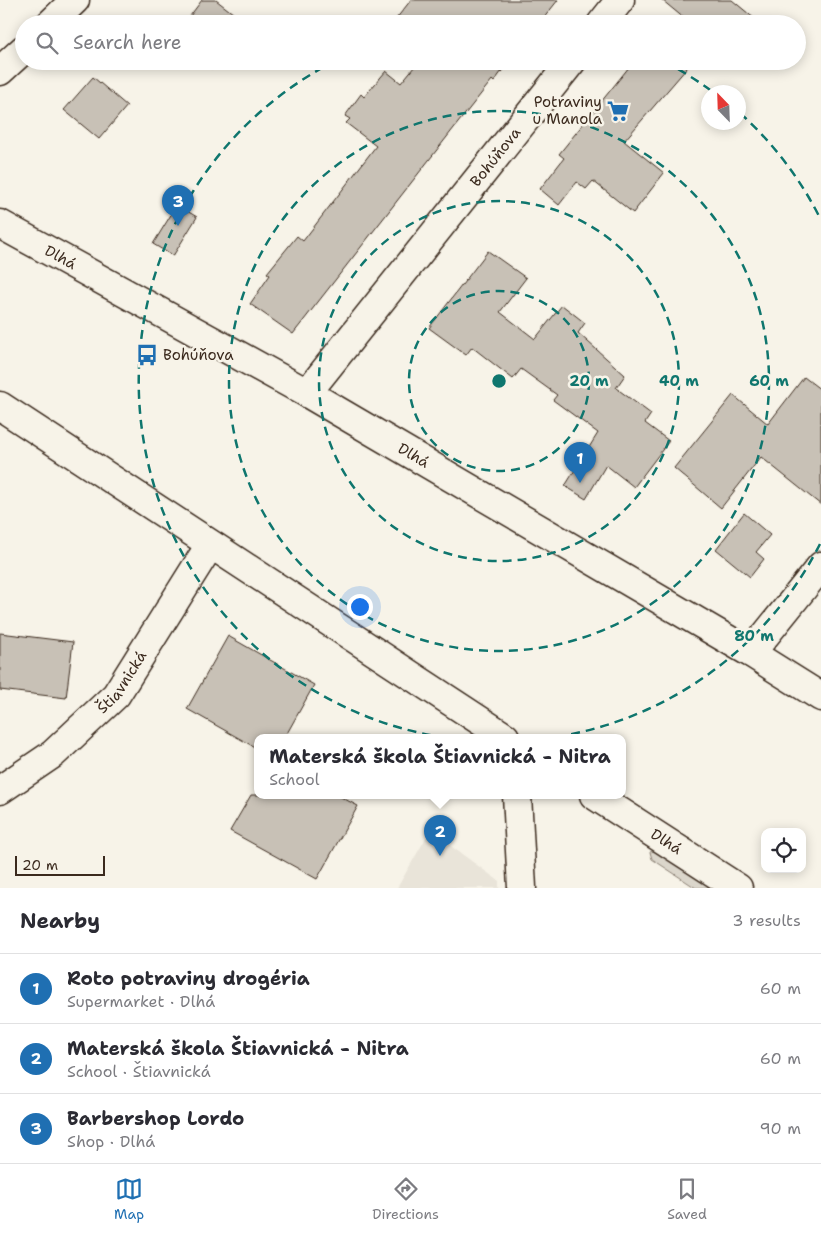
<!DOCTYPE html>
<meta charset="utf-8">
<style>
body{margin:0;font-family:"Shantell Sans",sans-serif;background:#f2f2f3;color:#2b2b33}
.controls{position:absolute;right:15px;bottom:15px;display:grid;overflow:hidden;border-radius:10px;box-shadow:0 2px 12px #0003}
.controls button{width:45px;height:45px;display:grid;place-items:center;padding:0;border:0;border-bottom:1px solid #e1e1e2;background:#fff;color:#2b2b33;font:25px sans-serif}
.compass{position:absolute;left:701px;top:85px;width:45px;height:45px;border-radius:50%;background:#fff;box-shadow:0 2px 12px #0003;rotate:337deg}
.scale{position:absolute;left:15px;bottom:12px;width:90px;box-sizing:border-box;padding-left:5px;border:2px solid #3b2a1e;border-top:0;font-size:14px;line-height:18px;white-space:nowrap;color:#3b2a1e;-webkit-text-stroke:4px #f7f3e8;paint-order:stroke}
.you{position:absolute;left:359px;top:606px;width:18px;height:18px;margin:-12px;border:4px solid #fff;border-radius:50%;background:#1a73e8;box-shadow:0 0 0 8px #1a73e833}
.badge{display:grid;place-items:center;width:32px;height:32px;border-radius:50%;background:#1f6fb2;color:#fff;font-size:16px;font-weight:700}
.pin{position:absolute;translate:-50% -41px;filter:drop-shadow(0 1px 2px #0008)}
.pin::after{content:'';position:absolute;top:26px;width:18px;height:15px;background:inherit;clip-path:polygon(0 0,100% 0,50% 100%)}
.popup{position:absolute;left:254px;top:734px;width:372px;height:65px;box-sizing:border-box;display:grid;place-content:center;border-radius:10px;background:#fff;filter:drop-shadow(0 1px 4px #0005);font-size:16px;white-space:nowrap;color:#7c7c81}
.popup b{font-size:19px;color:#2b2b33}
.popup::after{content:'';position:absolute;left:50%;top:100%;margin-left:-10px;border:10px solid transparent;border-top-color:#fff}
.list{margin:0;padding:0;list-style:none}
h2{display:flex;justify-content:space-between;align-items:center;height:65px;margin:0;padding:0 20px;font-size:21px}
h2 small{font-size:16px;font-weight:400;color:#7c7c81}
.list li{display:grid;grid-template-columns:32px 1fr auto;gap:15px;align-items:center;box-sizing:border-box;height:70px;padding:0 20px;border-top:1px solid #e1e1e2}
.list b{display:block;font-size:19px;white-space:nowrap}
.list p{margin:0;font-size:16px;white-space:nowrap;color:#7c7c81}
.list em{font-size:16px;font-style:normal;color:#7c7c81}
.icon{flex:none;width:28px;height:28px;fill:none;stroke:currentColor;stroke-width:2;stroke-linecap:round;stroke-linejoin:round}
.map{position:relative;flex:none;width:821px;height:888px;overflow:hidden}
.search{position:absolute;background:#fff;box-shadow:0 2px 12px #0003;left:15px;right:15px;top:15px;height:55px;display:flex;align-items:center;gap:12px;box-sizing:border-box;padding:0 18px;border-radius:28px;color:#7c7c81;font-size:19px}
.sheet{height:275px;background:#fff}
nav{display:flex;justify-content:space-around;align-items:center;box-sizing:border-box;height:70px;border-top:1px solid #e1e1e2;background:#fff;font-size:14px;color:#7c7c81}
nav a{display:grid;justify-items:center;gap:2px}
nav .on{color:#1f6fb2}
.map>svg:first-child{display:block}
.built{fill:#e9e4d9}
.green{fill:#dbd6cb;stroke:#8b8074}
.building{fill:#c8c1b6;stroke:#3b2a1e}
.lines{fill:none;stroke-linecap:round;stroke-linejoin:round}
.minor-casing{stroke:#3b2a1e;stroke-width:31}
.minor{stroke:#f7f3e8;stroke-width:28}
.ring{fill:none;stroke:#0f766e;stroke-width:2.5;stroke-dasharray:9 6}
.labels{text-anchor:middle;stroke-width:5;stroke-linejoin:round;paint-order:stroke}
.poi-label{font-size:15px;fill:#3b2a1e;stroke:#f7f3e8;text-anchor:end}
.street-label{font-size:15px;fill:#3b2a1e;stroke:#f7f3e8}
.centre{fill:#0f766e;stroke:#f7f3e8;stroke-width:2.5}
.ring-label{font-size:15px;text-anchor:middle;font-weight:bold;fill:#0f766e;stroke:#f7f3e8;stroke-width:5;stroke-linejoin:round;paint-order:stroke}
</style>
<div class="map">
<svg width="821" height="888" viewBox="0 0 821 888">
<rect width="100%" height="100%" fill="#f7f3e8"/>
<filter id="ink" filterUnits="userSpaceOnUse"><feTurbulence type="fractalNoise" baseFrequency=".02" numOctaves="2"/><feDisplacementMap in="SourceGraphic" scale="10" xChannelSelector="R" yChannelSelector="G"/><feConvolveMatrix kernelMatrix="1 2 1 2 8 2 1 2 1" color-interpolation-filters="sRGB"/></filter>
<g filter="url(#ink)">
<path class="built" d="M 430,831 L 499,881 L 499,888 L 397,888 Z"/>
<path class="green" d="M 658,850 L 716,888 L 696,888 L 652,859 L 650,852 Z"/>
<g class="building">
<path d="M 202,0 L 216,0 L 247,24 L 184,24 Z"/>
<path d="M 411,0 L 558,0 L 539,24 L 392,24 Z"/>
<path d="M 662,0 L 732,0 L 761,24 L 691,24 Z"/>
<path d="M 202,61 L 218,61 L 212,69 Z"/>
<path d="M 419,61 L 509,61 L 494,82 L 492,80 L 454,128 L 293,334 L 250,304 L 270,275 L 267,273 L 297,236 L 303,241 L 376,146 L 346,123 L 350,119 L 345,116 L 361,94 L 364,97 L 386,71 L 401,83 Z"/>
<path d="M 634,61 L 693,61 L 624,141 L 664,173 L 633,213 L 593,181 L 586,189 L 577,182 L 559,205 L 540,189 L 564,158 L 559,154 Z"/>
<path d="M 93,77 L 127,106 L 99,139 L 64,110 Z"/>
<path d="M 177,205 L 197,217 L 173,256 L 153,244 Z"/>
<path d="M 488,251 L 526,278 L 500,312 L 535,339 L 562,305 L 585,323 L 578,333 L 625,375 L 616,388 L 651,414 L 645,423 L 669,441 L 634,487 L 606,465 L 586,499 L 565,486 L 598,433 L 553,400 L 557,395 L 521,369 L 513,379 L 472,347 L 466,355 L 429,328 Z"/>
<path d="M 804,377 L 821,390 L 821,505 L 761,457 L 721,508 L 674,468 L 733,395 L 768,424 Z"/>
<path d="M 744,513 L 770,535 L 756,552 L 764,559 L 750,577 L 716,549 Z"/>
<path d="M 0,633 L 73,642 L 66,698 L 0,690 Z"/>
<path d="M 228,636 L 314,685 L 285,737 L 258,737 L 258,749 L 187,709 Z"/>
<path d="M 251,795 L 337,795 L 358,806 L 317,879 L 230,831 Z"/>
</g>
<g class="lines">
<g class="minor-casing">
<g id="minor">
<path d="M 50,24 L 75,0"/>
<path d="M 601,24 L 620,0"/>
<path d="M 0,71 L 24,49"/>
<path id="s1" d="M 0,224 L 307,393 L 751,653 L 821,697"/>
<path id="s2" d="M 307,393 L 572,61"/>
<path d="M 0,406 L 505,737"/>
<path d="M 751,653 L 821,566"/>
<path id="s3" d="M 0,790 L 53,754 L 116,695 L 210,545"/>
<path d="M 517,795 L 522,888"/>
<path id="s4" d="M 594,795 L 738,888"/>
</g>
</g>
<use href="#minor" class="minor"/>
</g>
</g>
<g class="ring">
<circle cx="499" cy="381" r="90"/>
<circle cx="499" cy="381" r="180"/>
<circle cx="499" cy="381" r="270"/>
<path d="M820 544A360 360 0 1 1 333 62M455 24A360 360 0 0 1 543 24M665 62A360 360 0 0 1 713 92M740 113A360 360 0 0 1 820 218"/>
</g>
<defs>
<g id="supermarket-bare" transform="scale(1.725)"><path d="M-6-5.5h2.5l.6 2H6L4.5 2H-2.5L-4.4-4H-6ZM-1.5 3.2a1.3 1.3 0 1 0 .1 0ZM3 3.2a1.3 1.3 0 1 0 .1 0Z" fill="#1f6fb2" stroke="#f7f3e8" stroke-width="2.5" paint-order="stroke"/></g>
<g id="bus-bare" transform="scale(1.725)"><path d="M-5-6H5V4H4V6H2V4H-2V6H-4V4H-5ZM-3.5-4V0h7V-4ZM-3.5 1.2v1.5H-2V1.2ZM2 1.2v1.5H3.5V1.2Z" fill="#1f6fb2" stroke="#f7f3e8" stroke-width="2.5" paint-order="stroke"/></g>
</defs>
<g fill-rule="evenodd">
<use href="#supermarket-bare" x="618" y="111"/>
<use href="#bus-bare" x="147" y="355"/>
</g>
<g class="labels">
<g class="poi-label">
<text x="602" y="107">Potraviny<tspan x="602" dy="17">u Manola</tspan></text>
<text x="163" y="360" text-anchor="start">Bohúňova</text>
</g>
<g class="street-label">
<text dy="5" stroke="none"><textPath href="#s2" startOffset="302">Bohúňova</textPath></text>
<text dy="5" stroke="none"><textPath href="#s1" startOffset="69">Dlhá</textPath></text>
<text dy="5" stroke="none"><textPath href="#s1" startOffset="474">Dlhá</textPath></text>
<text dy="5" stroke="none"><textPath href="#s3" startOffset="164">Štiavnická</textPath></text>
<text dy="5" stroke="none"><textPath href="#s4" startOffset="86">Dlhá</textPath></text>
</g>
</g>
<circle cx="499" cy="381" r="8" class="centre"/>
<g class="ring-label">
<text x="589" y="386">20 m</text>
<text x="679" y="386">40 m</text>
<text x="769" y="386">60 m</text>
<text x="754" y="641">80 m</text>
</g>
</svg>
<div class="controls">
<button><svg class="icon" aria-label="locate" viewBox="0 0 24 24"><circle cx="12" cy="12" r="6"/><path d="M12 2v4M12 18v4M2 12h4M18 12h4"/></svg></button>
</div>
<svg class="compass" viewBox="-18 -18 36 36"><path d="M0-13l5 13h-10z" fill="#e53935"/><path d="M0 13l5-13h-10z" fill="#7c7c81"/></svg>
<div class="scale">20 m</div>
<div class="you"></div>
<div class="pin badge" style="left:580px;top:483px">1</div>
<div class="pin badge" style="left:440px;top:856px">2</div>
<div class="popup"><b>Materská škola Štiavnická - Nitra</b>School</div>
<div class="pin badge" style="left:178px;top:226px">3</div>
<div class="search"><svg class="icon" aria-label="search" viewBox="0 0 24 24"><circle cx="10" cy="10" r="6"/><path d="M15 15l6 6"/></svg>Search here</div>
</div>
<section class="sheet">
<h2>Nearby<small>3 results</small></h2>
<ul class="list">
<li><span class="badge">1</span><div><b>Roto potraviny drogéria</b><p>Supermarket · Dlhá</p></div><em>60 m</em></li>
<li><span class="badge">2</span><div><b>Materská škola Štiavnická - Nitra</b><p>School · Štiavnická</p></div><em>60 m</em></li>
<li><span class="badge">3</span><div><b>Barbershop Lordo</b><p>Shop · Dlhá</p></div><em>90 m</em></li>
</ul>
</section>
<nav>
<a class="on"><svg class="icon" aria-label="map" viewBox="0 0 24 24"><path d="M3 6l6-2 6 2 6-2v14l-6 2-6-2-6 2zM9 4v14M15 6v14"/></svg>Map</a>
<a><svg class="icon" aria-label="directions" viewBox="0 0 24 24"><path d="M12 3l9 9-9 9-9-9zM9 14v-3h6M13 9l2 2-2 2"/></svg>Directions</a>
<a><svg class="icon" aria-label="saved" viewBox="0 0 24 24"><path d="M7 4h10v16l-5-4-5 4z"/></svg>Saved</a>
</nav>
